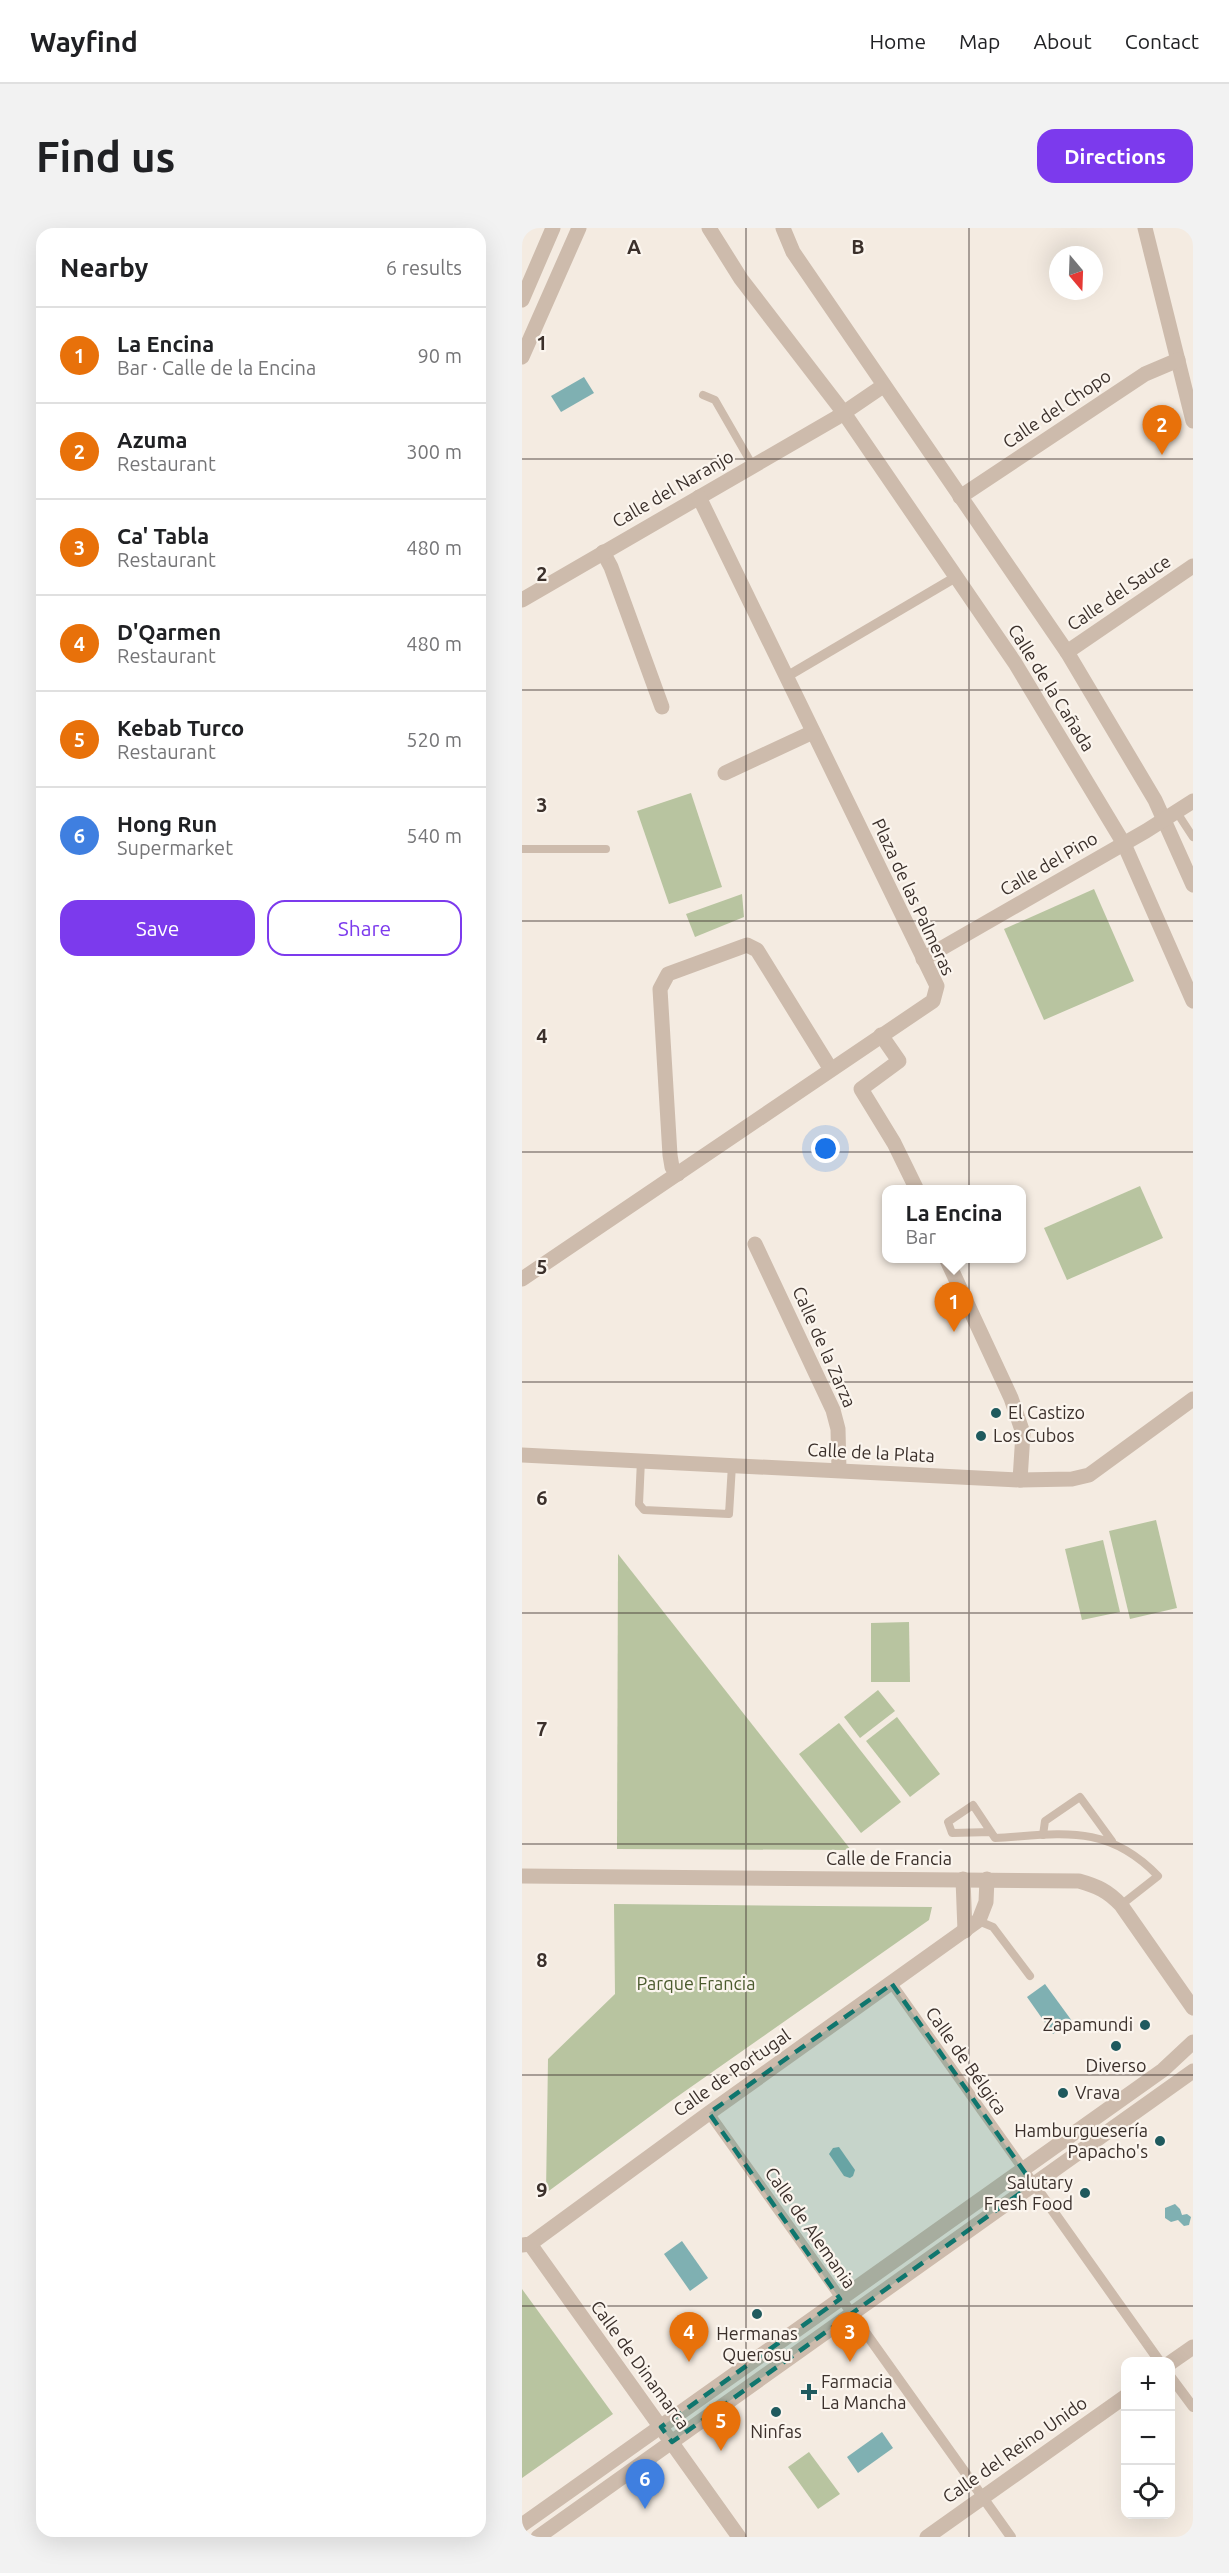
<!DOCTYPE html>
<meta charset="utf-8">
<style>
body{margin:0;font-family:Ubuntu,sans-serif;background:#f2f2f2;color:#202124}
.controls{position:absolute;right:18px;bottom:18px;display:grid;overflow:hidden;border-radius:12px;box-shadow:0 6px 24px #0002}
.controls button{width:54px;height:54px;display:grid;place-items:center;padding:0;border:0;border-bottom:2px solid #e0e0e0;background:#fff;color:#202124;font:30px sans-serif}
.compass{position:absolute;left:527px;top:18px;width:54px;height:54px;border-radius:50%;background:#fff;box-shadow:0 6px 24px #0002;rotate:161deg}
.you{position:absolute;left:304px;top:921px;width:21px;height:21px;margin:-15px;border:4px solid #fff;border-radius:50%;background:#1a73e8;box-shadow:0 0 0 9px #1a73e833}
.badge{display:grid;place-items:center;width:39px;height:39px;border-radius:50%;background:#7c3aed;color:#fff;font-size:20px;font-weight:700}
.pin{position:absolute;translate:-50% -50px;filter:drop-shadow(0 2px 3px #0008)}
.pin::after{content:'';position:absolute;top:32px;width:21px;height:18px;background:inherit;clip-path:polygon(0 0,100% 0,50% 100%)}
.popup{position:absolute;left:360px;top:957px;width:144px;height:78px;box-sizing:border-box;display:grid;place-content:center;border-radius:12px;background:#fff;filter:drop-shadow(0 2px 4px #0005);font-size:20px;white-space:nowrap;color:#757577}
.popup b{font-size:22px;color:#202124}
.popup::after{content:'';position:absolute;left:50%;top:100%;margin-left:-12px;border:12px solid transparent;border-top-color:#fff}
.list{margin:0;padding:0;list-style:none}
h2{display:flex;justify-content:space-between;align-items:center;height:78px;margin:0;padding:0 24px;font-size:26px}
h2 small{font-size:20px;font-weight:400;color:#757577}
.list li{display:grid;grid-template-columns:39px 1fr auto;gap:18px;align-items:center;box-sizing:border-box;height:96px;padding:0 24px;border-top:2px solid #e0e0e0}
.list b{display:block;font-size:22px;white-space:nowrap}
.list p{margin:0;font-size:20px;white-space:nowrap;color:#757577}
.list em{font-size:20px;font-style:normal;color:#757577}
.actions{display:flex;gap:12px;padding:18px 24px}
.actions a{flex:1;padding:14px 0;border:2px solid #7c3aed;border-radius:18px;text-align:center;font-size:21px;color:#7c3aed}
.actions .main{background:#7c3aed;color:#fff}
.icon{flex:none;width:33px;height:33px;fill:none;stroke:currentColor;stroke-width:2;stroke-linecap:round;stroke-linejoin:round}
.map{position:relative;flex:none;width:671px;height:2309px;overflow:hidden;border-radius:18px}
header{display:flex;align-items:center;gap:36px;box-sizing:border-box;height:84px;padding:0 30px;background:#fff;border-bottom:2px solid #e0e0e0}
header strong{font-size:28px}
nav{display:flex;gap:33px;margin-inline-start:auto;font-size:21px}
.intro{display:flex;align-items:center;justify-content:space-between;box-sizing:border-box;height:144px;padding:0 36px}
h1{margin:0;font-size:42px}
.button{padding:15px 27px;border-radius:18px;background:#7c3aed;color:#fff;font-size:21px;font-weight:700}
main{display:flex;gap:36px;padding:0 36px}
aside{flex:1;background:#fff;border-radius:18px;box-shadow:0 6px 24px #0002}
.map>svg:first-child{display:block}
.green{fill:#b8c4a0}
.water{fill:#7fb0b2}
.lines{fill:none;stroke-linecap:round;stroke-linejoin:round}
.service{stroke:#cdbbac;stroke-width:8}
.pedestrian{stroke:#cdbbac;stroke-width:10}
.minor{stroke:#cdbbac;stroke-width:15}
.tertiary{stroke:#cdbbac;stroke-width:15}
.marked{fill:#0f766e;fill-opacity:0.2;stroke:#0f766e;stroke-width:4.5;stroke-dasharray:12 8;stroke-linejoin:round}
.grid{fill:none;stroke:#3b302b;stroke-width:1.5;stroke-opacity:0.55}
.poi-dot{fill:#1f5a5e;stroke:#fbf5ee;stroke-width:2}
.labels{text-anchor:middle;stroke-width:4.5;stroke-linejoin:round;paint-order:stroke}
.street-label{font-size:18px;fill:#3b302b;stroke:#fbf5ee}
.poi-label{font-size:18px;fill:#3b302b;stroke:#fbf5ee;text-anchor:start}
.park-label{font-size:18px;fill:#4a5a2e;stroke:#fbf5ee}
.grid-label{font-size:20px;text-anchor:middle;font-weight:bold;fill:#3b302b;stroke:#fbf5ee;stroke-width:4.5;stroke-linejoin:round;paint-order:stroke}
</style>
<header>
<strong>Wayfind</strong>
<nav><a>Home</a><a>Map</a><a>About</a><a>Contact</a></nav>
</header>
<div class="intro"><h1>Find us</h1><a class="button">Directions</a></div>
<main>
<aside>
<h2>Nearby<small>6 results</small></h2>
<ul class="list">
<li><span class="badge" style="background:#e8710a">1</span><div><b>La Encina</b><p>Bar · Calle de la Encina</p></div><em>90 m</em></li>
<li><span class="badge" style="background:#e8710a">2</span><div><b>Azuma</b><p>Restaurant</p></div><em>300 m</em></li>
<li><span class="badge" style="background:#e8710a">3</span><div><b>Ca' Tabla</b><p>Restaurant</p></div><em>480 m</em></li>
<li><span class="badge" style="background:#e8710a">4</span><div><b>D'Qarmen</b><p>Restaurant</p></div><em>480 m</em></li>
<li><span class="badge" style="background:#e8710a">5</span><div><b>Kebab Turco</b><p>Restaurant</p></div><em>520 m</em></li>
<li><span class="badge" style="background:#3f7fe0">6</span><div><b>Hong Run</b><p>Supermarket</p></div><em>540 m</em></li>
</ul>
<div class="actions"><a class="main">Save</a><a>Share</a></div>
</aside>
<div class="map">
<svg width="671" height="2309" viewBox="0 0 671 2309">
<rect width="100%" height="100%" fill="#f4ebe1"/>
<g class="green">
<path d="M 169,565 L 200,659 L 147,676 L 115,583 Z"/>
<path d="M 572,661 L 612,753 L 522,792 L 482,701 Z"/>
<path d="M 220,666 L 222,689 L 173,709 L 164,686 Z"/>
<path d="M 618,958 L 641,1010 L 545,1052 L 522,1000 Z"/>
<path d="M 634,1292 L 655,1380 L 608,1391 L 587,1303 Z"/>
<path d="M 581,1312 L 598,1384 L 560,1392 L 543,1321 Z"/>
<path d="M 96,1326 L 329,1622 L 95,1621 Z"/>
<path d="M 387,1394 L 388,1454 L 349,1454 L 349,1395 Z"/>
<path d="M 356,1462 L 373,1483 L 338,1510 L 322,1489 Z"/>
<path d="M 375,1489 L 418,1546 L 388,1569 L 344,1513 Z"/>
<path d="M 317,1495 L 379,1574 L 339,1605 L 277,1526 Z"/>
<path d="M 92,1676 L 410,1679 L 407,1692 L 149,1873 L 24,1965 L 26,1831 L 93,1766 Z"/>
<path d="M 0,2061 L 91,2186 L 0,2250 Z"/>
<path d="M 287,2224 L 318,2266 L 296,2281 L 266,2239 Z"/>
</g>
<g class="water">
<path d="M 62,149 L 72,165 L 39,184 L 29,168 Z"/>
<path d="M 523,1756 L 550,1793 L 531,1806 L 505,1769 Z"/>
<path d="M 317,1919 L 333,1942 L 331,1948 L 328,1950 L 322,1948 L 307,1926 L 311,1920 Z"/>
<path d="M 653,1976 L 658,1981 L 660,1987 L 665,1986 L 669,1989 L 667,1997 L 662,1998 L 656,1992 L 649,1994 L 643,1990 L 643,1980 Z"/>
<path d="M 160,2013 L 186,2050 L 168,2063 L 142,2026 Z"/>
<path d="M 360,2204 L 371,2220 L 336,2245 L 325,2229 Z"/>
</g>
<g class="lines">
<g class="service">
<path d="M 181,167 L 193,172 L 231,238"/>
<path d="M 654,583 L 671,609"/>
<path d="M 0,621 L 84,621"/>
<path d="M 119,1232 L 117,1276 L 122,1282 L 207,1286 L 210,1237"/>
<path d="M 469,1604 L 430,1605 L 426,1594 L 451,1577 L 473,1610 C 540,1606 585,1595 636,1648 L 599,1677"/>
<path d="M 521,1607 L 523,1593 L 558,1569 L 590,1613"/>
<path d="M 454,1692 L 471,1699 L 508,1748"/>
</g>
<g class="pedestrian">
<path d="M 264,449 L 434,349"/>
<path d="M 370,1756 L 638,2134"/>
<path d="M 187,1885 L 489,2309"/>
<path d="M 648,2148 L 671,2179"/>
</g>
<g class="minor">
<path d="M 187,0 L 219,51 L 322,185 L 493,435 L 602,616 L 671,773"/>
<path d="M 261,0 L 271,24 L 545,424 L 633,572 L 671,657"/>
<path d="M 623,0 L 671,193"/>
<path d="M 438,269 L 623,146 L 656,132"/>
<path d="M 81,324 L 89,339 L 140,479"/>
<path d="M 0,372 L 314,190 L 361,158"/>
<path d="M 545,424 L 671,338"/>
<path d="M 203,545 L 291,504"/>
<path d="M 401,731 L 624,603 L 671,573"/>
<path d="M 359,807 L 377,833 L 339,861 L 372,915 L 395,962"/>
<path d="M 156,946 L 150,939 L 148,927 L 138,761 L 146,746 L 225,717 L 235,722 L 308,840"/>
<path d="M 233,1016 L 311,1182 L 316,1201 L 317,1242"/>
<path d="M 424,1030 L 489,1170 L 501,1205 L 498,1252"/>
<path d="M 0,1051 L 411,773 L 415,758 L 177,269"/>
<path d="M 0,1227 L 498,1252 L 550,1251 L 567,1247 L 671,1171"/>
<path d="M 0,1648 L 557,1653 C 575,1658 586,1663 599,1677 L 671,1780"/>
<path d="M 441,1651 L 443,1703"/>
<path d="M 8,2016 L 217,2309"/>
<path d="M 0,2017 L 8,2016 L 187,1885 L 457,1692 L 464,1674 L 465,1651"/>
<path d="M 648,2135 L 671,2119"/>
<path d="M 405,2309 L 604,2168"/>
</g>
<g class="tertiary">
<path d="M 0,72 L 31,0"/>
<path d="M 0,129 L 57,0"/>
<path d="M 0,2297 L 641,1842 L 671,1814"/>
<path d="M 16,2309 L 671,1843"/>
</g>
</g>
<path class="marked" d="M 370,1756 L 511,1956 L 150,2214 L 139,2199 L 318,2071 L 187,1885 Z"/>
<path class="grid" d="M 224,0 L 224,2309M 447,0 L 447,2309M 0,231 L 671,231M 0,462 L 671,462M 0,693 L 671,693M 0,924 L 671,924M 0,1154 L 671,1154M 0,1385 L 671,1385M 0,1616 L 671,1616M 0,1847 L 671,1847M 0,2078 L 671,2078"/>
<g class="poi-dot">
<circle cx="474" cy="1185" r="6"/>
<circle cx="459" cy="1208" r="6"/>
<circle cx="623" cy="1797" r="6"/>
<circle cx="594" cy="1818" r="6"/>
<circle cx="541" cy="1865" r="6"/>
<circle cx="638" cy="1913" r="6"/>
<circle cx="563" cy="1965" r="6"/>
<circle cx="235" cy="2086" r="6"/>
<path d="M284 2155h6v6h6v6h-6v6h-6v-6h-6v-6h6z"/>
<circle cx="254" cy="2184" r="6"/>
</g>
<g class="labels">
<g class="street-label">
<text transform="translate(535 181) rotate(-34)" y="6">Calle del Chopo</text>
<text transform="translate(151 261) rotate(-30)" y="6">Calle del Naranjo</text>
<text transform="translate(597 365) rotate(-34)" y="6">Calle del Sauce</text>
<text transform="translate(529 460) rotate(58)" y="6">Calle de la Cañada</text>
<text transform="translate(527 636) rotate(-30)" y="6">Calle del Pino</text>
<text transform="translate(391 669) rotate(65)" y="6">Plaza de las Palmeras</text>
<text transform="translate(302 1119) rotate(66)" y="6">Calle de la Zarza</text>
<text transform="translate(349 1225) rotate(3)" y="6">Calle de la Plata</text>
<text x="367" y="1637">Calle de Francia</text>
<text transform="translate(444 1833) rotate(55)" y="6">Calle de Bélgica</text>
<text transform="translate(210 1845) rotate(-35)" y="6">Calle de Portugal</text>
<text transform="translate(288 2000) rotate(55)" y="6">Calle de Alemania</text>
<text transform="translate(118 2137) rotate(54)" y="6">Calle de Dinamarca</text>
<text transform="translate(493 2222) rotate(-35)" y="6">Calle del Reino Unido</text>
</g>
<g class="poi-label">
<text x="486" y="1191">El Castizo</text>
<text x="471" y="1214">Los Cubos</text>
<text x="611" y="1803" text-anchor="end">Zapamundi</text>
<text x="594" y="1844" text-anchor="middle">Diverso</text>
<text x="553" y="1871">Vrava</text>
<text x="626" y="1909" text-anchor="end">Hamburguesería<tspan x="626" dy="21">Papacho's</tspan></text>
<text x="551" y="1961" text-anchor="end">Salutary<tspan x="551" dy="21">Fresh Food</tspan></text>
<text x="235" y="2112" text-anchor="middle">Hermanas<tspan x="235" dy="21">Querosu</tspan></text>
<text x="299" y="2160">Farmacia<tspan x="299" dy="21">La Mancha</tspan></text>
<text x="254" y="2210" text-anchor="middle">Ninfas</text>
</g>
<g class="park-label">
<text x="174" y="1762">Parque Francia</text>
</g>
</g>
<g class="grid-label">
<text x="112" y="26">A</text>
<text x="336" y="26">B</text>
<text x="20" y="122">1</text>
<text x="20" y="353">2</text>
<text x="20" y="584">3</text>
<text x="20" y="815">4</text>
<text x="20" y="1046">5</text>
<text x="20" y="1277">6</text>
<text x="20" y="1508">7</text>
<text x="20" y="1739">8</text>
<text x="20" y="1969">9</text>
</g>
</svg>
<div class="controls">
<button>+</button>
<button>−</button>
<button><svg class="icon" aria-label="locate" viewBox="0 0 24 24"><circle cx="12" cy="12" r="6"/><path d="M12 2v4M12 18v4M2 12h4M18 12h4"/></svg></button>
</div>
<svg class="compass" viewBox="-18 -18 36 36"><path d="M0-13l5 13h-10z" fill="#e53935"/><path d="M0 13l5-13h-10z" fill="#757577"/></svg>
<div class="you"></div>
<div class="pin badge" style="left:432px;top:1104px;background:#e8710a">1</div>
<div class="popup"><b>La Encina</b>Bar</div>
<div class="pin badge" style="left:640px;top:227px;background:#e8710a">2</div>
<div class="pin badge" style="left:328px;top:2134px;background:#e8710a">3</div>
<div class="pin badge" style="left:167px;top:2134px;background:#e8710a">4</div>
<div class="pin badge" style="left:199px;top:2223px;background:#e8710a">5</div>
<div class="pin badge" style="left:123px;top:2281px;background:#3f7fe0">6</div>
</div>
</main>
